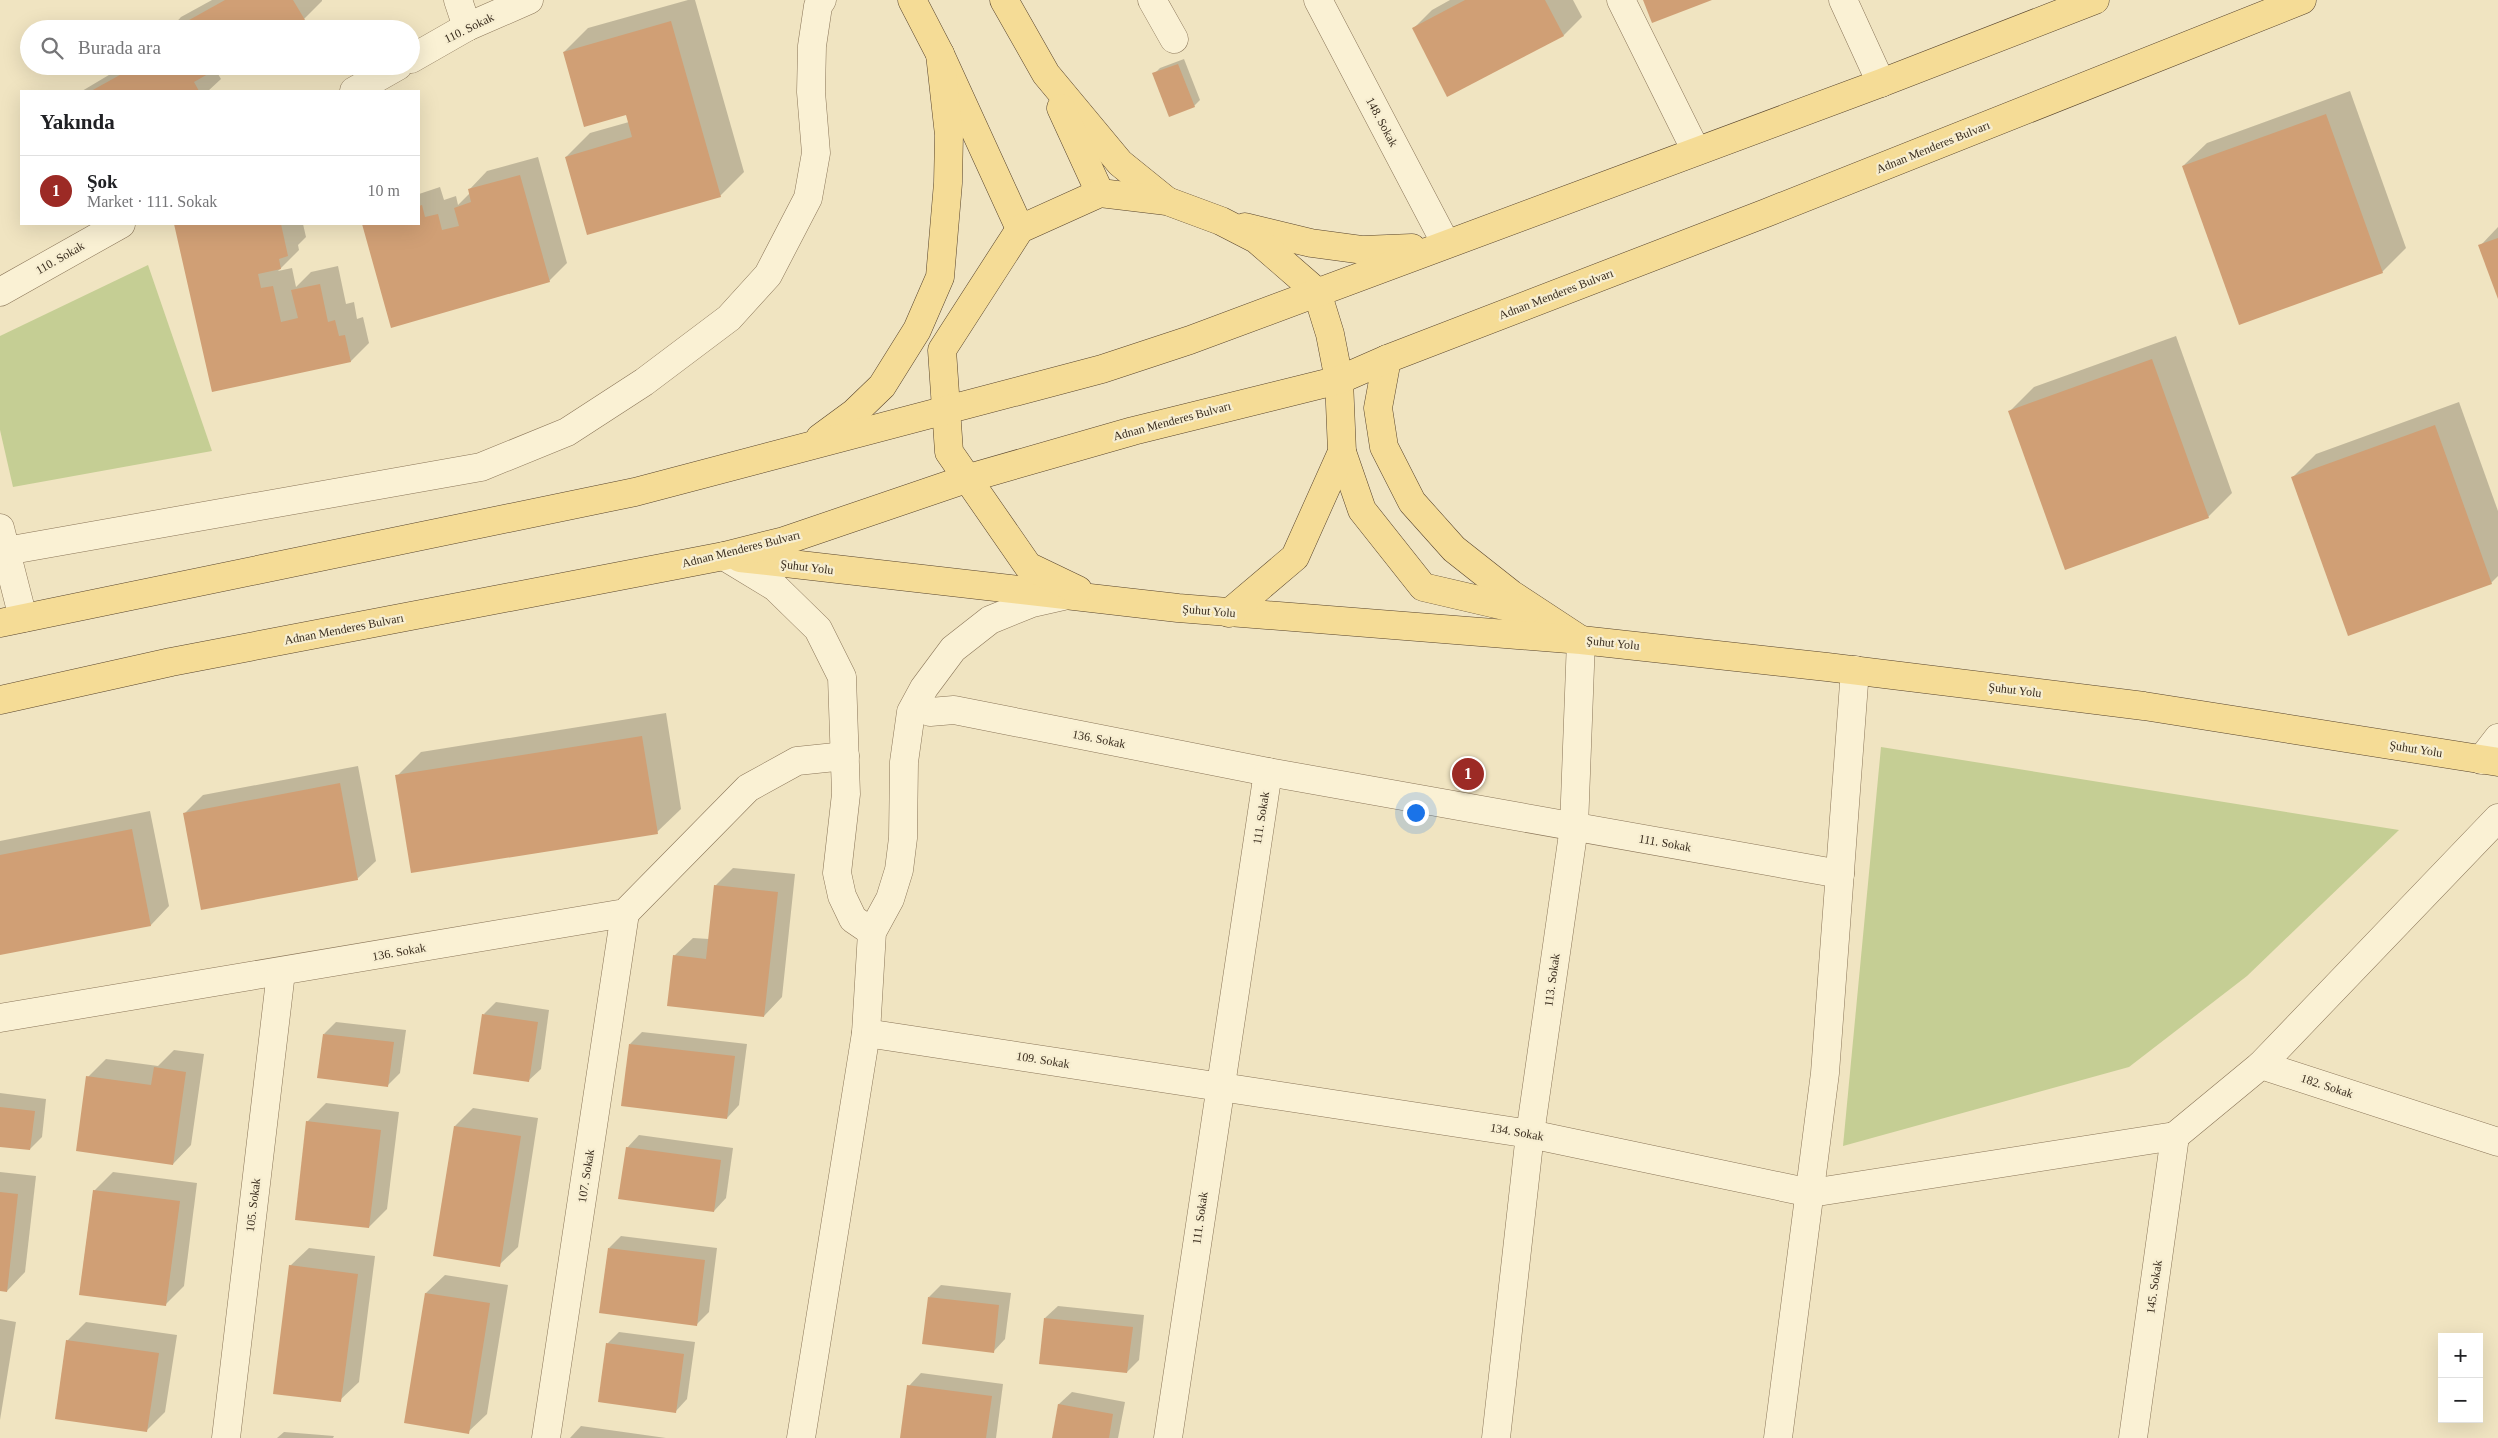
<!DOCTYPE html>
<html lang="tr">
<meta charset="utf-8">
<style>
body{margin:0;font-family:Georgia,serif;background:#f2f2f2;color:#202124}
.controls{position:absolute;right:15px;bottom:15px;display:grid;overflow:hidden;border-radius:0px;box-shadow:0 5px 20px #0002}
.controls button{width:45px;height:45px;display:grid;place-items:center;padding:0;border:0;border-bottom:1px solid #e0e0e0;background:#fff;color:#202124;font:25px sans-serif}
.you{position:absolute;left:1415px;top:812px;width:18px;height:18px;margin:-12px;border:4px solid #fff;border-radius:50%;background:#1a73e8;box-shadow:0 0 0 8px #1a73e833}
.badge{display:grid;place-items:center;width:32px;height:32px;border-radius:50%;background:#9c2a25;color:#fff;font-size:16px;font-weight:700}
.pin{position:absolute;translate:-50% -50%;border:2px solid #fff;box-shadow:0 1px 5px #0006}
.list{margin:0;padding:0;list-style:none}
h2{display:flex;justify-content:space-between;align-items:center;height:65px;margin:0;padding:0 20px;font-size:21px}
h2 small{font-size:16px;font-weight:400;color:#757577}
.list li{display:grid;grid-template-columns:32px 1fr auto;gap:15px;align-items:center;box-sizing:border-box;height:70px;padding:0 20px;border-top:1px solid #e0e0e0}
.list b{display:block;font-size:19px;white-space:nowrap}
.list p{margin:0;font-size:16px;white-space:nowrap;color:#757577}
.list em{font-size:16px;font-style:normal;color:#757577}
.icon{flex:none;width:28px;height:28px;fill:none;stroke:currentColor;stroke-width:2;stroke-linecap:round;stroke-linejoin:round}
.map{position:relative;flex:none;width:2498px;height:1438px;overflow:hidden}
.search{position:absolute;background:#fff;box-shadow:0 5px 20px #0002;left:20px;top:20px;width:400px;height:55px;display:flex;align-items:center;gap:12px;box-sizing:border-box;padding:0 18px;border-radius:28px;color:#757577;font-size:19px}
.panel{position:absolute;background:#fff;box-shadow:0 5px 20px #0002;left:20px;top:90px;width:400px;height:135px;border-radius:0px}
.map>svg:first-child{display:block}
.green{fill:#c5ce94}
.shadow{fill:#0003}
.building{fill:#d09f75}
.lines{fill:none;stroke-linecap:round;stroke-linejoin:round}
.minor-casing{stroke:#8a7558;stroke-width:29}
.major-casing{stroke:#57432c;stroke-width:29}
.minor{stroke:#faf1d4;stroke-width:28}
.major{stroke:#f5dc96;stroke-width:28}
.labels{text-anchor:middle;stroke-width:4.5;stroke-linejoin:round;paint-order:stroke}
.street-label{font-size:12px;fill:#392c1d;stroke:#f7eed1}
</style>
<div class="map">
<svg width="2498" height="1438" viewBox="0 0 2498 1438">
<rect width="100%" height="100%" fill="#f0e4c1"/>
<g class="green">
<path d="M 148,265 L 212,451 L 13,487 L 0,430 L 0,336 Z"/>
<path d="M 1881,747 L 2399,830 L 2247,976 L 2129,1067 L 1843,1146 Z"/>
</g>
<g class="shadow">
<path d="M 212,0 L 322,0 L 322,1 L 304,19 L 287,29 L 170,29 L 181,17 Z"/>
<path d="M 688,0 L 695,0 L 744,172 L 720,196 L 566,157 L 590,133 L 629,122 L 626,113 L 564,52 L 588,28 Z"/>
<path d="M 1450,0 L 1573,0 L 1582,17 L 1564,35 L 1448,95 L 1414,28 L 1432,10 Z"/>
<path d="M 1184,59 L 1200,100 L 1194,106 L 1154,74 L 1160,68 Z"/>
<path d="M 124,66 L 220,66 L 215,69 L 221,79 L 208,91 L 82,91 Z"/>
<path d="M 2350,91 L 2406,248 L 2382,272 L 2183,166 L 2207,143 Z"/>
<path d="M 538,157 L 567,263 L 549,281 L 392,326 L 363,224 L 419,224 L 419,194 L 440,187 L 444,200 L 456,196 L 458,205 L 470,193 L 469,190 L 487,171 Z"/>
<path d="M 175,224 L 303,224 L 306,237 L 298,245 L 299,250 L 278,271 L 292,268 L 296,287 L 311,272 L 338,266 L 346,304 L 354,302 L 357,319 L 363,317 L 369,343 L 351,361 L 213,391 Z"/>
<path d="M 2498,227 L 2498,296 L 2480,246 Z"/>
<path d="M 2176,336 L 2232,493 L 2208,517 L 2010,411 L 2034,387 Z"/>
<path d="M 2459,402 L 2498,511 L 2498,576 L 2491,583 L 2292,478 L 2316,454 Z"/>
<path d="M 666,713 L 681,809 L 657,832 L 397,776 L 421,752 Z"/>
<path d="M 358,766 L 376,861 L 357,879 L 185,813 L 203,795 Z"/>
<path d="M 150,811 L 169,906 L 151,925 L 0,954 L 0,841 Z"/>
<path d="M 733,868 L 795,874 L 782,997 L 764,1016 L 674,956 L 693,938 L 709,939 L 715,886 Z"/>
<path d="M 496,1002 L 549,1010 L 541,1069 L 528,1081 L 484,1014 Z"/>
<path d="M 336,1022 L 406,1030 L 400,1073 L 388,1085 L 324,1034 Z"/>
<path d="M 642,1032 L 747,1044 L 739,1105 L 727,1118 L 630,1044 Z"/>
<path d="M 174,1050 L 204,1054 L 191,1145 L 173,1164 L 88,1077 L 106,1059 L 158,1066 Z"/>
<path d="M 0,1093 L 46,1099 L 42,1137 L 30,1149 L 0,1145 Z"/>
<path d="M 326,1103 L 399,1112 L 387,1209 L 369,1227 L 307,1122 Z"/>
<path d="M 473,1108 L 538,1118 L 518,1247 L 499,1265 L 455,1126 Z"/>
<path d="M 639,1135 L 733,1148 L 726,1198 L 714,1211 L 627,1148 Z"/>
<path d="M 0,1172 L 36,1176 L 25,1272 L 7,1291 L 0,1290 Z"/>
<path d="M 113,1172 L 197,1183 L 184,1286 L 165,1305 L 94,1191 Z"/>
<path d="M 621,1236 L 717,1248 L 709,1312 L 697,1324 L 609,1248 Z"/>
<path d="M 309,1248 L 375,1256 L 359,1382 L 340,1400 L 290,1266 Z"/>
<path d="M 445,1275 L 508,1285 L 487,1414 L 468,1432 L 405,1422 L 426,1293 Z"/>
<path d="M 941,1285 L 1011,1293 L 1005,1339 L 993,1352 L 929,1297 Z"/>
<path d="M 1058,1306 L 1144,1315 L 1139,1360 L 1127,1372 L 1045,1318 Z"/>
<path d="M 0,1319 L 16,1322 L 0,1420 Z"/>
<path d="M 86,1322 L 177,1335 L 165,1412 L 147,1430 L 67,1341 Z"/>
<path d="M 619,1332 L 695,1342 L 687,1399 L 675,1412 L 607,1344 Z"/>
<path d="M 921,1373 L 1003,1384 L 996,1438 L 901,1438 L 909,1386 Z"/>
<path d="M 1072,1392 L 1125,1402 L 1118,1438 L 1053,1438 L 1059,1404 Z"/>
<path d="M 581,1426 L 666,1438 L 570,1438 Z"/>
<path d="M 284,1432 L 334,1436 L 333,1438 L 277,1438 Z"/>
</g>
<g class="building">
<path d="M 225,0 L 293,0 L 305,20 L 289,29 L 173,29 Z"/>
<path d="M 1465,0 L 1545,0 L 1564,36 L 1447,97 L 1412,28 Z"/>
<path d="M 1643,0 L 1712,0 L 1652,23 Z"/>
<path d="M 671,21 L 721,197 L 587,235 L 565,157 L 632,137 L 626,115 L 584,127 L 563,52 Z"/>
<path d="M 1178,64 L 1195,107 L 1169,117 L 1152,73 Z"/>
<path d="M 136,66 L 222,66 L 194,82 L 199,91 L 91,91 Z"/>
<path d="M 2326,114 L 2383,273 L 2239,325 L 2182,166 Z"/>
<path d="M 520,175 L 550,282 L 391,328 L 362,224 L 419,224 L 419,206 L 422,205 L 425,217 L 438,214 L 442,230 L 459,226 L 454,208 L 471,202 L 468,189 Z"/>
<path d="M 174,224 L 281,224 L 288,256 L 279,259 L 281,269 L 258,274 L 261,288 L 273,286 L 281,322 L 298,318 L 291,290 L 320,284 L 328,322 L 335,320 L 339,336 L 345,335 L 351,362 L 212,392 Z"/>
<path d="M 2498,238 L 2498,299 L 2478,245 Z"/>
<path d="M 2152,359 L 2209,518 L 2065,570 L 2008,411 Z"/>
<path d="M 2435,425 L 2492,584 L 2348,636 L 2291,477 Z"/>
<path d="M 642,736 L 658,834 L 411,873 L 395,775 Z"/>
<path d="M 340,783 L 358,880 L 201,910 L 183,813 Z"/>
<path d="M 132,829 L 151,926 L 0,955 L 0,855 Z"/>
<path d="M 714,885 L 778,892 L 764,1017 L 667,1006 L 673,955 L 706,959 Z"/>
<path d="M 482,1014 L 538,1022 L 529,1082 L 473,1074 Z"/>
<path d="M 323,1034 L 394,1042 L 388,1087 L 317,1078 Z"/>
<path d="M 629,1044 L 735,1056 L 727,1119 L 621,1106 Z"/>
<path d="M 154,1067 L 186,1072 L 173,1165 L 76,1151 L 86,1076 L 151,1085 Z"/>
<path d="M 0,1107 L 35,1111 L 30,1150 L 0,1147 Z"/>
<path d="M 306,1121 L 381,1130 L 369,1228 L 295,1220 Z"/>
<path d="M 454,1126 L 521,1136 L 500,1267 L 433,1256 Z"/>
<path d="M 626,1147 L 721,1160 L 714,1212 L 618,1199 Z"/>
<path d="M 93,1190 L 180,1201 L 166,1306 L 79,1295 Z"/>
<path d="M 0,1192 L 18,1194 L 7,1292 L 0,1291 Z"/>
<path d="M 608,1248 L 705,1260 L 697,1326 L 599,1313 Z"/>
<path d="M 289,1265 L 358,1274 L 341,1402 L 273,1394 Z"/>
<path d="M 425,1293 L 490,1303 L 469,1434 L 404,1423 Z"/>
<path d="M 928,1297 L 999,1305 L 994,1353 L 922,1344 Z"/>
<path d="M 1044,1318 L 1133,1327 L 1127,1373 L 1039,1364 Z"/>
<path d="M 66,1340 L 159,1353 L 147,1432 L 55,1419 Z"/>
<path d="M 606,1343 L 684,1354 L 676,1413 L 598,1402 Z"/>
<path d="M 907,1385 L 992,1396 L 986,1438 L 900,1438 Z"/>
<path d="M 1058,1404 L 1113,1414 L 1109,1438 L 1052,1438 Z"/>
</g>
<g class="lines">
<g class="minor-casing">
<g id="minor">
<path d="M 458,0 L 467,27"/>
<path d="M 1152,0 L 1174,39"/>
<path d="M 1318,0 L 1446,244"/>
<path d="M 1621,0 L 1696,151"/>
<path d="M 1843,0 L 1881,83"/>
<path d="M 411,59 L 467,27 L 529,0"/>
<path d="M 354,91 L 398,66"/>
<path d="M 0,292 L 121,224"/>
<path d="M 0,528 L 23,618"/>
<path d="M 6,551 L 481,467 L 567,432 L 644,382 L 729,318 L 768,275 L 808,198 L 816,153 L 811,92 L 812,46 L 818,6 L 822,0"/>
<path d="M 724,556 L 775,587 L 818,629 L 842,677 L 846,794 L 837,873 L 842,896 L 853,919 L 872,932"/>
<path d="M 930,712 L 954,710 L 1268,772"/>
<path d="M 2481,760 L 2498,738"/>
<path d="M 0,1018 L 625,913 L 748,788 L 797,761 L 845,756"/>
<path d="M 866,1033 L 1530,1134 L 1811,1193 L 2175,1136"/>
<path d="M 2261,1065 L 2498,818"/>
<path d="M 2175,1136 L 2261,1065 L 2498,1142"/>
<path d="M 226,1438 L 281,972"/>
<path d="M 546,1438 L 625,913"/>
<path d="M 801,1438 L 866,1033 L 872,932 L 890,899 L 899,870 L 903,838 L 904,762 L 911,712 L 924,688 L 953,649 L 990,620 L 1032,603 L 1063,596"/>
<path d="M 1168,1438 L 1268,772 L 1840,874"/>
<path d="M 1496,1438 L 1530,1134 L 1574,827 L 1581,640"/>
<path d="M 1778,1438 L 1825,1073 L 1855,670"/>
<path d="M 2133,1438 L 2175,1136"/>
</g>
</g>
<g class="major-casing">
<g id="major">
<path d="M 912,0 L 940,54 L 1020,229"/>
<path d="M 1004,0 L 1046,74 L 1120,163 L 1167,201"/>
<path d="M 1061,108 L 1100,193"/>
<path d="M 1245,227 L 1311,243 L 1363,250 L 1412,248"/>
<path d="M 1387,359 L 1378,408 L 1384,447 L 1412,502 L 1454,549 L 1511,594 L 1578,638"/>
<path d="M 820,438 L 854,413 L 882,386 L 917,330 L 940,277 L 948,183 L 949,135 L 940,54"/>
<path d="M 1342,452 L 1362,510 L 1423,587 L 1526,611"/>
<path d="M 740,558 L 1178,608 L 1581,640 L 1827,667 L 2144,706 L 2498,762"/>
<path d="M 1078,590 L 1028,566 L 949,452 L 942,350 L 1020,229 L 1100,193 L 1167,201 L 1221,221 L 1256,239 L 1317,292 L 1330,334 L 1339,380 L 1342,452 L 1295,557 L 1229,613"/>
<path d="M 0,623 L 635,492 L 1102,369 L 1190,340 L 1881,83 L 2095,0"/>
<path d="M 0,700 L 171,662 L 724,556 L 784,541 L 969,478 L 1133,431 L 1339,380 L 1387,359 L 1766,213 L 2302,0"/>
</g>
</g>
<use href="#minor" class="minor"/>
<use href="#major" class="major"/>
</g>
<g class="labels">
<g class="street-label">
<text transform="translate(469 28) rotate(-26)" y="4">110. Sokak</text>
<text transform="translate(1382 122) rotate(62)" y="4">148. Sokak</text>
<text transform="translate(1933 147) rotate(-22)" y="4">Adnan Menderes Bulvarı</text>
<text transform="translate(60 258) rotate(-30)" y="4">110. Sokak</text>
<text transform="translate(1556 294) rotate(-21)" y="4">Adnan Menderes Bulvarı</text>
<text transform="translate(1172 421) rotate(-15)" y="4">Adnan Menderes Bulvarı</text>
<text transform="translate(741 549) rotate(-14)" y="4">Adnan Menderes Bulvarı</text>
<text transform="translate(807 567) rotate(7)" y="4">Şuhut Yolu</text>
<text transform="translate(1209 611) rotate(5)" y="4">Şuhut Yolu</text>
<text transform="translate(344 629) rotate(-11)" y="4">Adnan Menderes Bulvarı</text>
<text transform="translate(1613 643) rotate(6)" y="4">Şuhut Yolu</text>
<text transform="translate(2015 690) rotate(7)" y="4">Şuhut Yolu</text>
<text transform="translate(1099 739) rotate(11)" y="4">136. Sokak</text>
<text transform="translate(2416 749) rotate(9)" y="4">Şuhut Yolu</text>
<text transform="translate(1261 818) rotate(-81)" y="4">111. Sokak</text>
<text transform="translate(1665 843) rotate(10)" y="4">111. Sokak</text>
<text transform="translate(399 952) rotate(-10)" y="4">136. Sokak</text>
<text transform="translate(1552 980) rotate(-82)" y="4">113. Sokak</text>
<text transform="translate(1043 1060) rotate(9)" y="4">109. Sokak</text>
<text transform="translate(2327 1086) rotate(18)" y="4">182. Sokak</text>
<text transform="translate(1517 1132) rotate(10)" y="4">134. Sokak</text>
<text transform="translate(586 1176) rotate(-81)" y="4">107. Sokak</text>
<text transform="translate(253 1205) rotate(-83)" y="4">105. Sokak</text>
<text transform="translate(1200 1218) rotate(-82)" y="4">111. Sokak</text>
<text transform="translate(2154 1287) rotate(-82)" y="4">145. Sokak</text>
</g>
</g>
</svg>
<div class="controls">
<button>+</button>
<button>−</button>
</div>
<div class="you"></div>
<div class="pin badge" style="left:1468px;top:774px">1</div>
<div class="search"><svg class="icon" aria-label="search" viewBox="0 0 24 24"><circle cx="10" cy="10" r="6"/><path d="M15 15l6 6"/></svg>Burada ara</div>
<section class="panel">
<h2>Yakında<small></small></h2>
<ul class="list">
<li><span class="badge">1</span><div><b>Şok</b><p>Market · 111. Sokak</p></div><em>10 m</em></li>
</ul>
</section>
</div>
